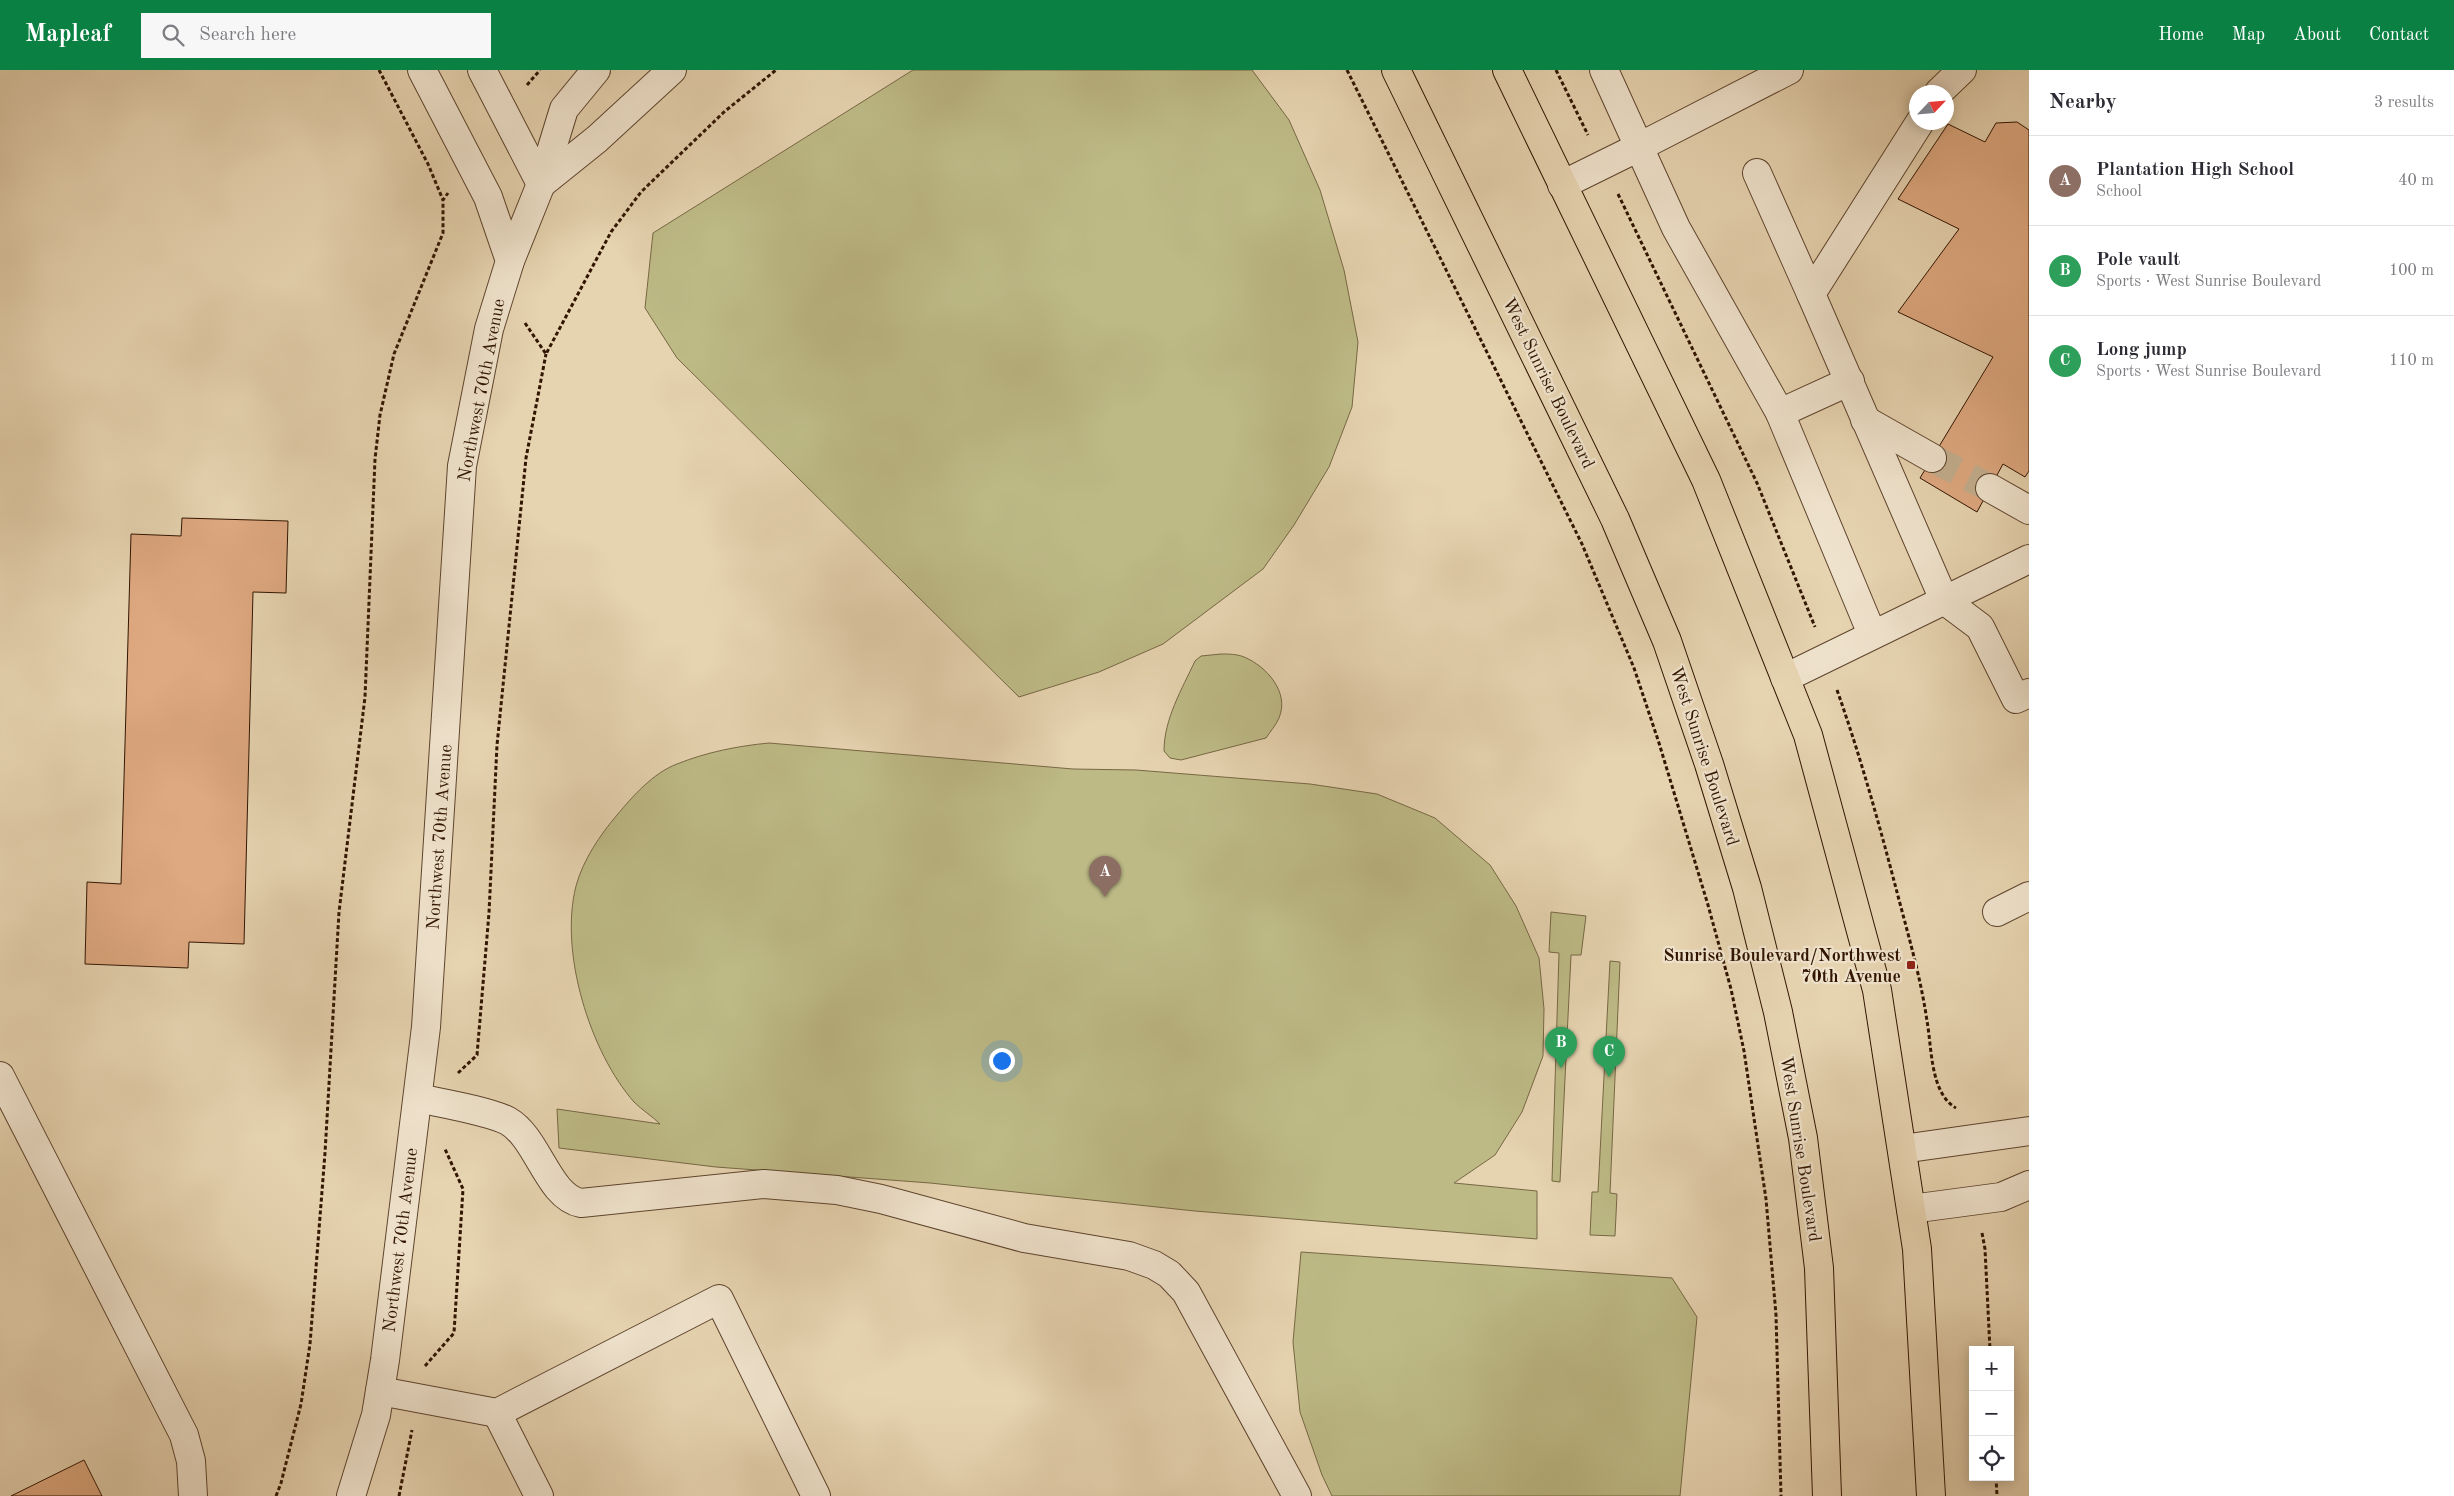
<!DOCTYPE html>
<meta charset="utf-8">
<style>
body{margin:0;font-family:"Old Standard TT",serif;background:#f7f7f7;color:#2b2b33}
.controls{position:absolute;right:15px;bottom:15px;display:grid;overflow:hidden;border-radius:0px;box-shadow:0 2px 12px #0003}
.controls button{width:45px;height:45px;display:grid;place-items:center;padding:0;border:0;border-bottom:1px solid #e1e1e2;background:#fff;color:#2b2b33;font:25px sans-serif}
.compass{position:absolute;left:1909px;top:15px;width:45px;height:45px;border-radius:50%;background:#fff;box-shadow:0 2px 12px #0003;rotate:64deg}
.you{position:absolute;left:1001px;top:990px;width:18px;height:18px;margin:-12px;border:4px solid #fff;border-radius:50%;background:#1a73e8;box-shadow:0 0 0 8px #1a73e833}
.badge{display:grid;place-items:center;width:32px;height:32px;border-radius:50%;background:#0b8043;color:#fff;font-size:16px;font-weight:700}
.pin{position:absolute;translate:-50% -41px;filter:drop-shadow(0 1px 2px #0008)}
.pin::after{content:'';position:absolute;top:26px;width:18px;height:15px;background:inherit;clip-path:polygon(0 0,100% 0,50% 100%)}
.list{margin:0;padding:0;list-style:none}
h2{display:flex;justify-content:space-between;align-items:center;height:65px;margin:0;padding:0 20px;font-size:21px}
h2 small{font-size:16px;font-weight:400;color:#7c7c81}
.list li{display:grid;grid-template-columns:32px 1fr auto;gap:15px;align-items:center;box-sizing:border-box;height:90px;padding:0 20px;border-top:1px solid #e1e1e2}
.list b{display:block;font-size:19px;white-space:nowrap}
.list p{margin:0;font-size:16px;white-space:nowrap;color:#7c7c81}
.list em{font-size:16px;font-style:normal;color:#7c7c81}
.icon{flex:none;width:28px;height:28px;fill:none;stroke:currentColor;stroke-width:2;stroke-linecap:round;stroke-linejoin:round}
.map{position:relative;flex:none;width:2029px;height:1426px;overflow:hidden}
header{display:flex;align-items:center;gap:30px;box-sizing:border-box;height:70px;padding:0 25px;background:#0b8043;color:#fff}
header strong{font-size:24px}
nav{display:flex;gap:28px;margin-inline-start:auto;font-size:18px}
.search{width:350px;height:45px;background:#f7f7f7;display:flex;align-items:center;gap:12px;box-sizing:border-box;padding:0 18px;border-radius:0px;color:#7c7c81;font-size:19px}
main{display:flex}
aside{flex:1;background:#fff}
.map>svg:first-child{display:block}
.green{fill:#bdba86;stroke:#776844}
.building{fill:#dea880;stroke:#311501}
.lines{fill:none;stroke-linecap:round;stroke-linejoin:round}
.minor-tunnel{stroke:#c2ad8d;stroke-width:28;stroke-dasharray:28 14;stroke-linecap:butt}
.minor-casing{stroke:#5e442d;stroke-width:30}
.highway-casing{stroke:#311501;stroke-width:30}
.path{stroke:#311501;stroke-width:3;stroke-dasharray:4 2.5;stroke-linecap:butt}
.minor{stroke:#efe2cc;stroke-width:28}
.highway{stroke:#e6d3b0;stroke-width:28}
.poi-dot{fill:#8f2418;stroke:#efe2cc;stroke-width:2}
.labels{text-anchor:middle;stroke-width:4.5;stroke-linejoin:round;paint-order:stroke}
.street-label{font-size:18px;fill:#311501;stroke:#efe2cc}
.poi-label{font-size:18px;font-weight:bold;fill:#311501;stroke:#efe2cc;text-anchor:end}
</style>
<header>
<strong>Mapleaf</strong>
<div class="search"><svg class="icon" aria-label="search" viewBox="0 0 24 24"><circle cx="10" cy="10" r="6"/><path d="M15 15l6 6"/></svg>Search here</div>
<nav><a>Home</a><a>Map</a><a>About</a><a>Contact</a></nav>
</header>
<main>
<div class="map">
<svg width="2029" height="1426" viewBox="0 0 2029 1426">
<rect width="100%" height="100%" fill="#e6d3b0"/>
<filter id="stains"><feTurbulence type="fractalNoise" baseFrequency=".004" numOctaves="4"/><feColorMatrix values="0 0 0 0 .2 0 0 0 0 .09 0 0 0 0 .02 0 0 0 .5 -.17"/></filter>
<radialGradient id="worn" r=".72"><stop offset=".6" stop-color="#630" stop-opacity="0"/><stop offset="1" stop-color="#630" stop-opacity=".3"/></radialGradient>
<g class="green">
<path d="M 913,0 L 1252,0 L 1289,50 L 1320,120 L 1344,200 L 1358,272 L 1352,337 L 1329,397 L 1294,455 L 1263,499 L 1163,574 L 1099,602 L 1019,627 L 677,288 L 645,238 L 653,163 Z"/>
<path d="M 1221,584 C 1228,584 1237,584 1244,587 C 1266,596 1290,622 1279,648 C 1276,655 1270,662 1266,668 L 1181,690 L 1170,688 L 1164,681 C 1164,649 1182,619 1195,591 L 1201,586 Z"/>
<path d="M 769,673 L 1073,699 L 1136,700 L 1310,714 L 1377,724 L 1435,748 L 1490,795 L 1516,836 L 1539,888 L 1544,939 L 1543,986 L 1522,1042 L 1495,1085 L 1454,1113 L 1537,1121 L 1537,1169 L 1195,1141 L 930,1113 L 716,1097 L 559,1078 L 557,1039 L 660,1054 C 652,1046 642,1040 634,1032 C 590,982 559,882 576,816 C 583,790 600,765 617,745 C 633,726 653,703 677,694 C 707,682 738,676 769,673 Z"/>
<path d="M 1551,842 L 1586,846 L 1581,885 L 1571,885 L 1560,1112 L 1552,1111 L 1559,883 L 1549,882 Z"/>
<path d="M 1610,891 L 1620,892 L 1610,1123 L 1617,1124 L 1615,1166 L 1590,1165 L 1592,1122 L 1598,1122 Z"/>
<path d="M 1301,1182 L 1672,1208 L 1697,1247 L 1680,1426 L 1332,1426 L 1322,1405 L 1300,1342 L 1293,1272 Z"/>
</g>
<g class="building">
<path d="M 2017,52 L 2029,60 L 2029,401 L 2025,407 L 2003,394 L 1977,442 L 1920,408 L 1993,287 L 1898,242 L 1959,159 L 1898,129 L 1948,54 L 1985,72 L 1996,53 Z"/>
<path d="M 182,448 L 288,451 L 286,523 L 253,522 L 244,874 L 189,872 L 188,898 L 85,894 L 87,812 L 121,814 L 131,464 L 181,466 Z"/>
<path d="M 84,1390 L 102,1426 L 11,1426 Z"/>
</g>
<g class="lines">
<path class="minor-tunnel" d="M 1932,388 L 1990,418"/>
<g class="minor-casing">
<g id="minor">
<path d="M 422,0 L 488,127 L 510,191"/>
<path d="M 482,0 L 541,114"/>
<path d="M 1604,0 L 1639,77 L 1789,0"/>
<path d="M 1939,22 L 1962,0"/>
<path d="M 1920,52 L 1811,224 L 1944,530 L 1980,557 L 2016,629 L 2029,623"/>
<path d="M 1757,103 L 1811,224"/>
<path d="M 541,114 L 597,69 L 672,0"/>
<path d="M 1562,115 L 1639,77 L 1676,158 L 1780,343 L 1872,564"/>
<path d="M 1780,343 L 1850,311"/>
<path d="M 1865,350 L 1932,388"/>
<path d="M 1990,418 L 2029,440"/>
<path d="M 1785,608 L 2029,489"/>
<path d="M 1997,842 L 2029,826"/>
<path d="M 0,1006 L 184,1365 L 191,1391 L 193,1426"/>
<path d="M 418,1028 C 441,1033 489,1041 508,1051 C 538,1068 548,1127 581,1133 L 764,1114 L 837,1120 L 881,1129 L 1024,1168 L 1129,1186 L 1154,1195 L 1169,1204 L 1186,1222 L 1297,1426"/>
<path d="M 1902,1079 L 2029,1061"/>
<path d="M 1911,1139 L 2001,1127 L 2029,1115"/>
<path d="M 380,1321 L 497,1343 L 719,1229 L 816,1426"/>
<path d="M 497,1343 L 539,1426"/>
<path d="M 351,1426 L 376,1345 L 385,1290 L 426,957 L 462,396 L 489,259 L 510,191 L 541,114 L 564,39 L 596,0"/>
</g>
</g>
<g class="highway-casing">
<g id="highway">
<path d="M 1396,0 L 1615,449 L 1667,571 L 1709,694 L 1747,818 L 1778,942 L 1803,1068 L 1819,1198 L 1827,1426"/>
<path d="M 1507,0 L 1706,410 L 1808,665 L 1877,920 L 1917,1179 L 1931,1426"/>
</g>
</g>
<g class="path">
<path d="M 379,0 L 428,94 L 443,130"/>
<path d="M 1347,0 L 1582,474 L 1634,598 L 1659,673 L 1708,835 L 1731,919 L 1744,981 L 1766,1129 L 1776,1245 L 1781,1426"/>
<path d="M 1556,0 L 1588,65"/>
<path d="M 527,15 L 540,0"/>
<path d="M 1618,124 L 1757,413 L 1815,557"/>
<path d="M 525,253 L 546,284 L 611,162 L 641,122 L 724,42 L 776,0"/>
<path d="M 1837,620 C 1861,688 1880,757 1898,826 C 1909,868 1921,909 1927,951 C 1932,978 1930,1023 1956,1038"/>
<path d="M 458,1003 L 477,985 L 489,843 L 497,675 L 526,388 L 546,284"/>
<path d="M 1982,1163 L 1985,1179 L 1990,1280"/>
<path d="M 425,1296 L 454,1263 L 463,1119 L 445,1079"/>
<path d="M 1996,1407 L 1997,1426"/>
<path d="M 276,1426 L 281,1413 L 301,1334 L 310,1274 L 325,1083 L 339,842 L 365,627 L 375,389 L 380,345 L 394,284 L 443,163 L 443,130 L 448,123"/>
<path d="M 399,1426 L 412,1360"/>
</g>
<use href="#minor" class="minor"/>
<use href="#highway" class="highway"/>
</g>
<rect class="poi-dot" x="1906" y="890" width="10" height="10" rx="2.5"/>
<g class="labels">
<g class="street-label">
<text transform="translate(1549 313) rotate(64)" y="6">West Sunrise Boulevard</text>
<text transform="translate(481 320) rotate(-79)" y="6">Northwest 70th Avenue</text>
<text transform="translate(1705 686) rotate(72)" y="6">West Sunrise Boulevard</text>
<text transform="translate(439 767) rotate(-86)" y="6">Northwest 70th Avenue</text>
<text transform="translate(1801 1079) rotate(81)" y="6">West Sunrise Boulevard</text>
<text transform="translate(400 1170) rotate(-83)" y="6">Northwest 70th Avenue</text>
</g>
<g class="poi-label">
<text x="1901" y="891">Sunrise Boulevard/Northwest<tspan x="1901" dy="21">70th Avenue</tspan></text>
</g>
</g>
<rect width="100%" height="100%" filter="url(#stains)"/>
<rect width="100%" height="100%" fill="url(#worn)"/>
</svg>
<div class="controls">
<button>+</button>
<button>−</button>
<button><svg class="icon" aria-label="locate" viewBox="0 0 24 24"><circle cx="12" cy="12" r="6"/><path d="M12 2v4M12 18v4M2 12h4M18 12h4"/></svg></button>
</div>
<svg class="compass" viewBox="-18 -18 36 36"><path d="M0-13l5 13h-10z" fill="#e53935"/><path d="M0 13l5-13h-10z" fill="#7c7c81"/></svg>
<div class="you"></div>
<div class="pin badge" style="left:1105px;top:827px;background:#8d6e63">A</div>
<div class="pin badge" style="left:1561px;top:998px;background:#2e9e5b">B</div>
<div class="pin badge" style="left:1609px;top:1007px;background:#2e9e5b">C</div>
</div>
<aside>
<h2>Nearby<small>3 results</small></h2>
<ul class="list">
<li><span class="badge" style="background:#8d6e63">A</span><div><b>Plantation High School</b><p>School</p></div><em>40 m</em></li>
<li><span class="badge" style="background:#2e9e5b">B</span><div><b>Pole vault</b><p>Sports · West Sunrise Boulevard</p></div><em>100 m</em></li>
<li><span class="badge" style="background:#2e9e5b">C</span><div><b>Long jump</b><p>Sports · West Sunrise Boulevard</p></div><em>110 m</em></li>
</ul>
</aside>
</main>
